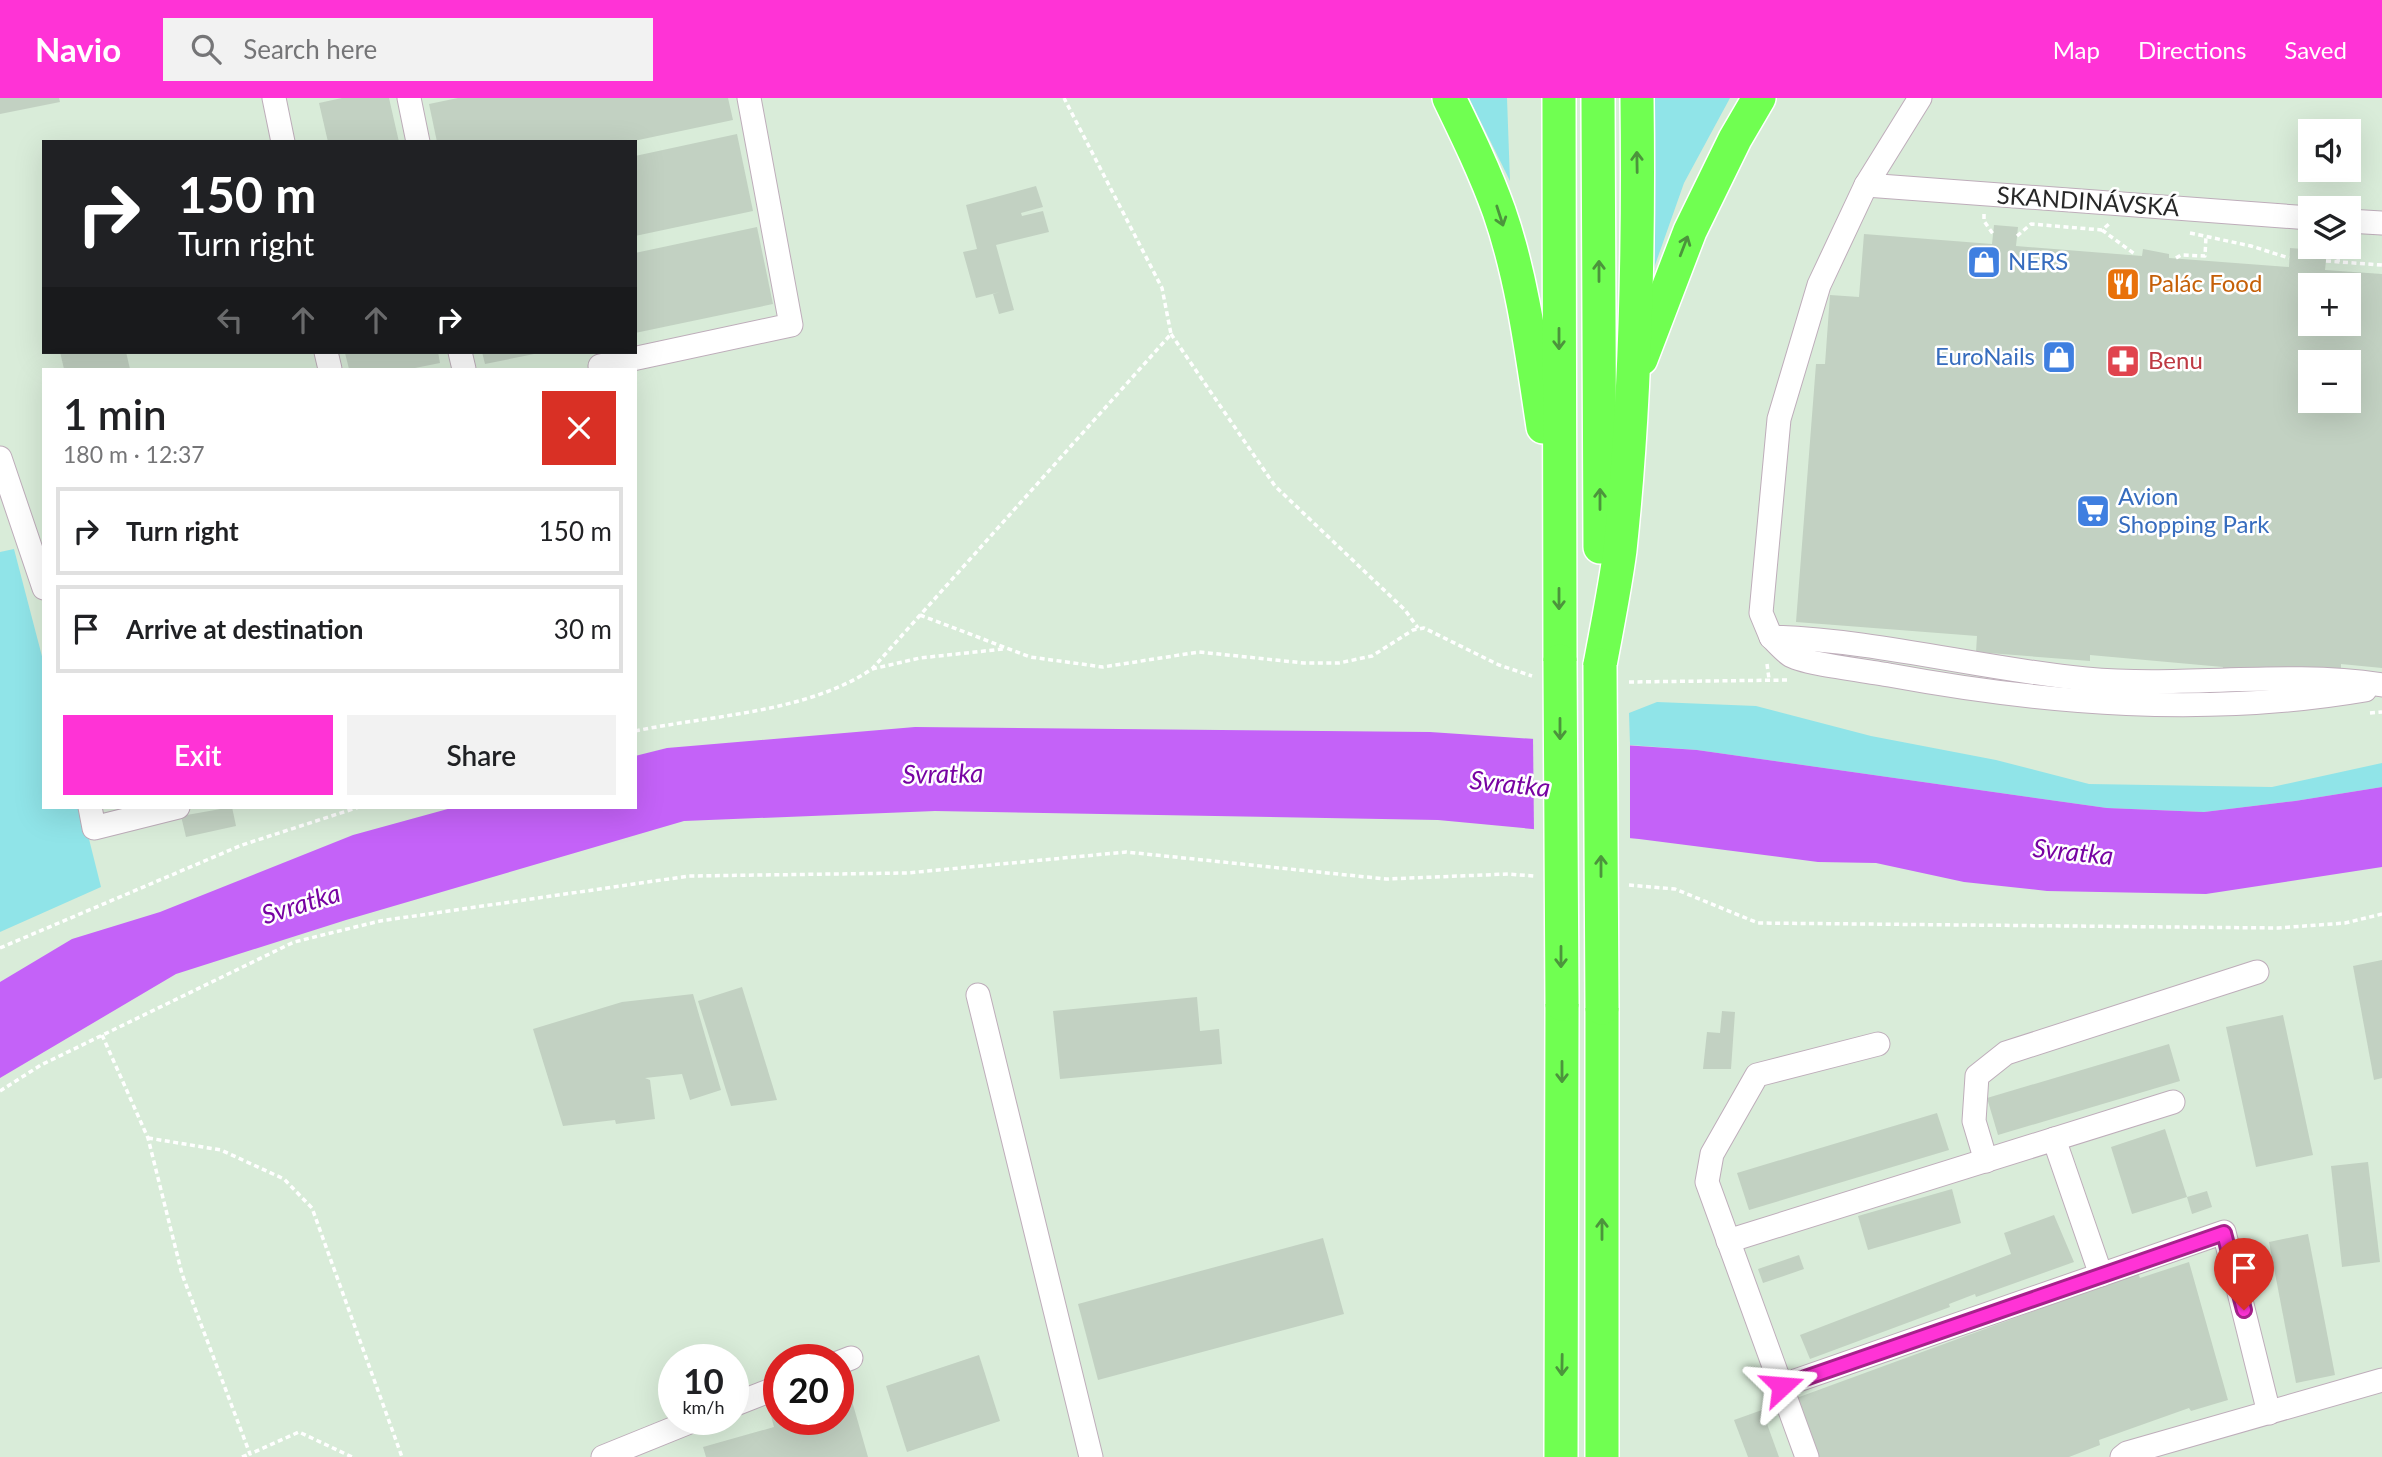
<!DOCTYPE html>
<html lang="en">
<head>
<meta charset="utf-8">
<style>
	:root { --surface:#fff; --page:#f2f2f2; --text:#202124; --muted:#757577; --line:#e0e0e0; --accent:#ff33d6 }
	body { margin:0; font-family:Lato,sans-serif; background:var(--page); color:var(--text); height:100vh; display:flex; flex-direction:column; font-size:26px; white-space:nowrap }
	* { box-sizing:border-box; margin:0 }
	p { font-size:23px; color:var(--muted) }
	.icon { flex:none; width:38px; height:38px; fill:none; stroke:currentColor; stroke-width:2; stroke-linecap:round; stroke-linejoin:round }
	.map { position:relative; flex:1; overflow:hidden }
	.drawer { position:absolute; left:42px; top:270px; width:595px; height:441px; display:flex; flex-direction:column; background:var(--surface); border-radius:0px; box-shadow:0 7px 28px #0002 }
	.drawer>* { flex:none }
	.hud { position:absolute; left:42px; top:42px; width:595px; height:214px; border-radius:0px; box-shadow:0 7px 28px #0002; background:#202124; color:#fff; overflow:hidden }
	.tools { position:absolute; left:2298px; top:21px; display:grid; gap:14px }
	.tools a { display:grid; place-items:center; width:63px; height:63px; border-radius:0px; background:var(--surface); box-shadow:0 7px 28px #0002; font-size:35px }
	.speed { position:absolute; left:658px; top:1246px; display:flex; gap:14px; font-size:35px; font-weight:700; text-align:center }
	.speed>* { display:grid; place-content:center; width:91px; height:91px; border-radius:50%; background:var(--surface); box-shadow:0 7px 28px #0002; line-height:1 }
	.speed small { font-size:18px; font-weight:400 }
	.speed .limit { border:10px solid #d22; background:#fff; color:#111 }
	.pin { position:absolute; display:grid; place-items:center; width:60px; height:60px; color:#fff; margin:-72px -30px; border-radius:50% 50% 50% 0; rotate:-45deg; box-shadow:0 0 7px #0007 }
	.pin .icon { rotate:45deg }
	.me { position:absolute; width:77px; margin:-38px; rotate:71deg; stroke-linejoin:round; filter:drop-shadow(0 0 5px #0008) }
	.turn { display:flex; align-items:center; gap:24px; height:147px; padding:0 21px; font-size:32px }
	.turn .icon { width:91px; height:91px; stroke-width:2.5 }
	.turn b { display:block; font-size:49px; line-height:60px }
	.lanes { display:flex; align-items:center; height:66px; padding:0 21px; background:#0003; justify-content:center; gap:35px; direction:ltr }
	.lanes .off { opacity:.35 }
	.round { display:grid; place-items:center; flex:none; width:74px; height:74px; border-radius:0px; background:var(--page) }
	.summary { display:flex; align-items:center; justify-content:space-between; height:119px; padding:0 21px }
	h1 { font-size:42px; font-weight:600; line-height:52px }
	.primary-button { display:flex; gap:14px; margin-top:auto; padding:14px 21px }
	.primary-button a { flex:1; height:80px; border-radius:0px; background:var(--accent); color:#fff; font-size:28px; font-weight:600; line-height:80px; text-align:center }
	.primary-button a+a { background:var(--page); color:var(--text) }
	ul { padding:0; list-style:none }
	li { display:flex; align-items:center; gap:21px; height:88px; margin:0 14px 10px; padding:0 7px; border:4px solid var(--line); border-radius:0px }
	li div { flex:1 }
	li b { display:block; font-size:26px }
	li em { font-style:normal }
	header { display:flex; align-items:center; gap:42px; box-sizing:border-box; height:98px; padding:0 35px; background:var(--accent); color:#fff }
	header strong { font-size:33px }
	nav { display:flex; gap:38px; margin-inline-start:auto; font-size:24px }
	.search { width:490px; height:63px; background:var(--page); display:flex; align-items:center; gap:18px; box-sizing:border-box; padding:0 24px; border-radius:0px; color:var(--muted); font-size:26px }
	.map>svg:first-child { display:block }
	.green { fill:#90e4e8 }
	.water { fill:#c462f8 }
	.pier { fill:#d9ecd9 }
	.building { fill:#c2d1c2; fill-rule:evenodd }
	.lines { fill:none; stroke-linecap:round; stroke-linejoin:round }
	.minor-casing { stroke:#beadba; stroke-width:25 }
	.highway-casing { stroke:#fff; stroke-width:36 }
	.path { stroke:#fff; stroke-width:3.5; stroke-dasharray:5 3.5; stroke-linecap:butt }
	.minor { stroke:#fff; stroke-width:23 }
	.highway { stroke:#70ff51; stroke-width:33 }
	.highway-bridge-casing { stroke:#fff; stroke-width:36; stroke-linecap:butt }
	.highway-bridge { stroke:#70ff51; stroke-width:33 }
	.oneway { stroke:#4c943c }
	.route-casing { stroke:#a6218b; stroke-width:18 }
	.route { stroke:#ff33d6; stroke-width:12 }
	.labels { text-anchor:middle; stroke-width:5; stroke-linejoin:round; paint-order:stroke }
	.street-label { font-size:24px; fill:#282828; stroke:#fff }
	.shop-label { font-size:24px; fill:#366cbe; stroke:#fff; text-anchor:start }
	.food-label { font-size:24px; fill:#c56008; stroke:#fff; text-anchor:start }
	.health-label { font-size:24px; fill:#be3a42; stroke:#fff; text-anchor:start }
	.water-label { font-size:26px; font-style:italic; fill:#7703a2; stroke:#fff }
</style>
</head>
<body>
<header>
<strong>Navio</strong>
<div class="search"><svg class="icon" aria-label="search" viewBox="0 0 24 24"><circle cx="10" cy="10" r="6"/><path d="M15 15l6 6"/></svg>Search here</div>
<nav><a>Map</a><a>Directions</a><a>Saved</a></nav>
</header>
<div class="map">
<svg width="2382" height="1359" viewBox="0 0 2382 1359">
	<rect width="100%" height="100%" fill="#d9ecd9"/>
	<g class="green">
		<path d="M1469,0H1507L1510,83Z"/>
		<path d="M1648,0H1730L1684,85L1648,187Z"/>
		<path d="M14,451L44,566V709H81L101,789L0,834V454Z"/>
		<path d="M1657,604L1756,608L1871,638L1996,662L2089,686L2272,689L2382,665V689L2295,703L2204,714L2107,710L1697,652L1630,647L1629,615Z"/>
	</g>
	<path class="water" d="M915,629L1430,634L1697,652L2107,710L2204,714L2295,703L2382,689V769L2206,796L2047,793L1964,784L1876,765L1818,764L1639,741L1438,722L935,713L684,723L346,822L176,876L0,980V884L72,841L160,814L353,737L455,709H635V658L667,650Z"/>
	<path class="pier" d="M1533,637L1630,644V743L1534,734Z"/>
	<g class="building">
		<path d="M0,0H59L60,4L0,16Z"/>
		<path d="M342,0H389L399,44H328L319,5Z"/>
		<path d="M458,0H728L733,22L629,44H437L429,6Z"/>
		<path d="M737,36L753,113L635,138V58Z"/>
		<path d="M1036,88L1043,109L1021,115L1022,118L1043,113L1049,134L996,147L1014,212L999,216L993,196L1000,194L976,200L963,154L977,151L966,107Z"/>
		<path d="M1994,127L2018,129L2016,148L2142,158L2143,151L2169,156V160L2289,169L2290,150L2327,153L2325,172L2382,176V570L2341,566V578L2314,597L2222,590L2223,569L2090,557V563L1976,554L1977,538L1796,524L1816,266H1825L1830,197L1859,199L1864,136L1992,146ZM2310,187H2348V226H2310ZM2310,264H2348V303H2310Z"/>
		<path d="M757,129L773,206L635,235V155Z"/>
		<path d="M60,254H126L130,271H64Z"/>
		<path d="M350,254H438L440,265L410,271H349L345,255Z"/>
		<path d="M482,254H539V255L485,266Z"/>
		<path d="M232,709L236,728L186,739L181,718Z"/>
		<path d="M2382,862V980L2374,982L2353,868Z"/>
		<path d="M742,889L777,1002L731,1008L698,903Z"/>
		<path d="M693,896L721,992L690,1002L682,976L645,980L650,982L655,1021L616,1026L615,1022L563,1028L533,931L622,904Z"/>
		<path d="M1197,899L1200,933L1219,931L1222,966L1060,981L1053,913Z"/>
		<path d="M1722,913L1735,914L1731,971H1703L1707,934L1720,935Z"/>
		<path d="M2283,917L2313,1057L2256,1069L2226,929Z"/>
		<path d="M2169,946L2180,983L1998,1037L1987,1000Z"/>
		<path d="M1937,1015L1949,1052L1749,1112L1737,1075Z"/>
		<path d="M2165,1031L2187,1099L2132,1116L2111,1049Z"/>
		<path d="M2368,1064L2380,1164L2342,1169L2331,1068Z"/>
		<path d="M1952,1091L1961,1125L1868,1152L1858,1118Z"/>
		<path d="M2207,1093L2212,1109L2192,1116L2187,1099Z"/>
		<path d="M2054,1117L2074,1164L1976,1199L1975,1196L1949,1206L1950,1209L1810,1261L1800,1237L2011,1156L2004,1135Z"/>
		<path d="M2308,1136L2335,1277L2296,1285L2269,1144Z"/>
		<path d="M1323,1140L1344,1216L1098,1282L1078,1206Z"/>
		<path d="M1799,1157L1804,1171L1763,1185L1758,1171Z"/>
		<path d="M2189,1164L2228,1302L2191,1313L2189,1310L2099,1342L2100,1347L2069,1359H1813L1791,1302L2138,1175L2140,1180Z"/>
		<path d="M979,1257L1000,1323L907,1354L886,1288Z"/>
		<path d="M850,1296L868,1359H706L703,1349L774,1329L771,1318L779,1316V1321H838V1300Z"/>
		<path d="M1762,1312L1779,1359H1748L1734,1322Z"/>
	</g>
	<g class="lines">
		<g class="minor-casing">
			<g id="minor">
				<path d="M274,0L283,44"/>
				<path d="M409,0L418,44"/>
				<path d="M1920,0L1866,87L1819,187L1779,321L1761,515L1771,539C1877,542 1981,571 2086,581C2185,590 2285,572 2382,587"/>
				<path d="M1866,87L2310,120"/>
				<path d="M2348,123L2382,125"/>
				<path d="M326,254L330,271"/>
				<path d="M460,254L464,271"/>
				<path d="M600,268L791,227L749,0"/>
				<path d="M0,360L44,490"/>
				<path d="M1771,539C1777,545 1783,552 1790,557C1803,566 1870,573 1889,577C2046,606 2207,619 2365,592"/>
				<path d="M90,709L94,730L178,709"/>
				<path d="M978,897L1091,1359"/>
				<path d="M2054,1041L2101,1177"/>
				<path d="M1986,1063L1974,1023L1977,978L2006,955L2257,874"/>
				<path d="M1728,1143L2173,1004"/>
				<path d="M838,1265L851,1260"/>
				<path d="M1781,1288L2224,1134L2269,1315"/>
				<path d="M733,1307L779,1289"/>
				<path d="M603,1359L697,1321"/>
				<path d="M1807,1359L1707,1084L1712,1056L1757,977L1878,946"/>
				<path d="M2122,1359L2127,1355L2382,1282"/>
			</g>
		</g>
		<g class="highway-casing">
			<g id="highway">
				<path d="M1449,0C1467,37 1485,74 1499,113C1523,182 1532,257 1543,329"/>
				<path d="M1559,0L1560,563"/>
				<path d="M1598,0L1600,449"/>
				<path d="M1641,261L1690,133L1735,41L1759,0"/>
				<path d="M1600,567C1607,529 1615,490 1620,452C1636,302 1639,151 1637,0"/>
				<path d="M1602,910V1359"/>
				<path d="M1561,1359L1562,906"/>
			</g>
		</g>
		<g class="path">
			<path d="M1984,116V123L1993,136"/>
			<path d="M2102,132L2136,157"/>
			<path d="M2190,135L2251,148L2289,160"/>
			<path d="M2017,138L2031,126L2102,132L2109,126"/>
			<path d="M2176,160L2181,157L2205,158L2206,138"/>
			<path d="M2326,163L2382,167"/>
			<path d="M2338,164L2339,149"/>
			<path d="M1171,236L1275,388L1405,512L1418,530"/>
			<path d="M920,517L1030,559L1103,569L1199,554L1304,565H1339L1372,558L1413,532L1424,530L1499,567L1532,578"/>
			<path d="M1767,566L1769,581"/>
			<path d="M872,571L920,560L1003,551"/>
			<path d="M1629,584L1789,582"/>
			<path d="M2370,615L2382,614"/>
			<path d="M635,633C712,617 806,615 872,571L1171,236L1162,190L1064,0"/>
			<path d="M1629,787L1675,791L1758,825L2278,830L2345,825L2382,816"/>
			<path d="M0,850L242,747L359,709"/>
			<path d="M102,937L148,1040L182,1176L250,1356L299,1334L352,1359"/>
			<path d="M0,993L41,967L294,844L380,823L689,778L907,775L1126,754L1386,781L1508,776L1534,778"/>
			<path d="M148,1040L221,1052L284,1081L312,1110L402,1359"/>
			<path d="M242,1359L250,1356"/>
		</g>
		<use href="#minor" class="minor"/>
		<use href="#highway" class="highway"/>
		<g class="highway-bridge-casing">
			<g id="highway-bridge">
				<path d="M1560,563L1562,906"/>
				<path d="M1600,567L1602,910"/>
			</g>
		</g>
		<use href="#highway-bridge" class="highway-bridge"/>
	</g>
	<defs><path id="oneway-shaft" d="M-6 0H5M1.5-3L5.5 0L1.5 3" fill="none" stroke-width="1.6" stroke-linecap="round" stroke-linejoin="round" transform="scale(1.75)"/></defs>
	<g class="oneway">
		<use href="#oneway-shaft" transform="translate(1637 64) rotate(-91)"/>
		<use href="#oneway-shaft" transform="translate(1500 118) rotate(72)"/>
		<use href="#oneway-shaft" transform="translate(1684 148) rotate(-69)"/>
		<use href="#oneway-shaft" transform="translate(1599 173) rotate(-90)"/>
		<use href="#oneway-shaft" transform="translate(1559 241) rotate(90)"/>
		<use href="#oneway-shaft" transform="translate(1600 401) rotate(-90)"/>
		<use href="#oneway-shaft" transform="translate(1559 501) rotate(90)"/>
		<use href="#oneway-shaft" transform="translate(1560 631) rotate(90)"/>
		<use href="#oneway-shaft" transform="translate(1601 768) rotate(-90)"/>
		<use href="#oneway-shaft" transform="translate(1561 859) rotate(90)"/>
		<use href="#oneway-shaft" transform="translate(1562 974) rotate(90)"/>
		<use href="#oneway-shaft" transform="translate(1602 1131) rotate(-90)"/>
		<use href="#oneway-shaft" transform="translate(1562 1267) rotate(91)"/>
	</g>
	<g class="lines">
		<g class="route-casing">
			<path id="route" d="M1782,1288L2224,1135L2244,1212"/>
		</g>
		<use href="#route" class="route"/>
	</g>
	<defs>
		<g id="shop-square" transform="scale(1.75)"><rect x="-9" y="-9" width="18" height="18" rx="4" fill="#3f7fe0" stroke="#fff"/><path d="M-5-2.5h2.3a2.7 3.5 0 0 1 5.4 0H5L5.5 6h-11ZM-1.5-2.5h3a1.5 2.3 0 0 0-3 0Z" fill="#fff"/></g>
		<g id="restaurant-square" transform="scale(1.75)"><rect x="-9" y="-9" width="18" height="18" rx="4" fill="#e8710a" stroke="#fff"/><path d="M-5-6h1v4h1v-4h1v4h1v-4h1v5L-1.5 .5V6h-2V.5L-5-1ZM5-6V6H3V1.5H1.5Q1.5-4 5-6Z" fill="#fff"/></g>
		<g id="pharmacy-square" transform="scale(1.75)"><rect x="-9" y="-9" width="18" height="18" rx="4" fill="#e0444e" stroke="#fff"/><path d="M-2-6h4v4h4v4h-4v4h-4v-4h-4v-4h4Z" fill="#fff"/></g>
		<g id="supermarket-square" transform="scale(1.75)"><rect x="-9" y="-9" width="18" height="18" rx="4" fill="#3f7fe0" stroke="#fff"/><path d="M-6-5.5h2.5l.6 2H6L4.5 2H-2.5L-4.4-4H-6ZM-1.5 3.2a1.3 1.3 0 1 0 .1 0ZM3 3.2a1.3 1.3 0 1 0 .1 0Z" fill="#fff"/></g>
	</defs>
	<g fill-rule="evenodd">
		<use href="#shop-square" x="1984" y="164"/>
		<use href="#restaurant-square" x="2123" y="186"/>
		<use href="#shop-square" x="2059" y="259"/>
		<use href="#pharmacy-square" x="2123" y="263"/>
		<use href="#supermarket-square" x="2093" y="413"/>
	</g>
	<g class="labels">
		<g class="street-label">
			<text transform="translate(2088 104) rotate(4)" y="8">SKANDINÁVSKÁ</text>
		</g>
		<g class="shop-label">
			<text x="2008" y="172">NERS</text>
			<text x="2035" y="267" text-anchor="end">EuroNails</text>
			<text x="2118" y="407">Avion<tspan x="2118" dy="28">Shopping Park</tspan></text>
		</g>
		<g class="food-label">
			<text x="2148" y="194">Palác Food</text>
		</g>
		<g class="health-label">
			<text x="2148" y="271">Benu</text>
		</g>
		<g class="water-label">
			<text transform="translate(943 676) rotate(-1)" y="9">Svratka</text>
			<text transform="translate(1510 686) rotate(6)" y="9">Svratka</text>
			<text transform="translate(2073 754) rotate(6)" y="9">Svratka</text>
			<text transform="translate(301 806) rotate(-17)" y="9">Svratka</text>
		</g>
	</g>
</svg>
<div class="tools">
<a><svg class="icon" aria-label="sound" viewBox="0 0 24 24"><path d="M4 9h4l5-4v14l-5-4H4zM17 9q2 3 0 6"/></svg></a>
<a><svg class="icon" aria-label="layers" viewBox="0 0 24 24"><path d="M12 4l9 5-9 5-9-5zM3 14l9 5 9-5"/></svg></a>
<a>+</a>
<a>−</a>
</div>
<div class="speed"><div>10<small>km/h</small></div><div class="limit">20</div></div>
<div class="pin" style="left:2244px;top:1212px;background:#d93025"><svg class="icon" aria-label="arrive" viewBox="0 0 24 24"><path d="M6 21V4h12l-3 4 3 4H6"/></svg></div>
<svg class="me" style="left:1782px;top:1288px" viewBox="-20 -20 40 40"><path d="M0-17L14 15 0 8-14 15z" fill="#ff33d6" stroke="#fff" stroke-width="4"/></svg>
<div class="hud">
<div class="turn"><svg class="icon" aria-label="right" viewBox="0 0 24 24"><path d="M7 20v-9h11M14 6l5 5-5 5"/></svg><div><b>150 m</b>Turn right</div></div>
<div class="lanes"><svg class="icon off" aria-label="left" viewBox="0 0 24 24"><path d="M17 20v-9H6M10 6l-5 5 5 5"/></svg><svg class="icon off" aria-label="ahead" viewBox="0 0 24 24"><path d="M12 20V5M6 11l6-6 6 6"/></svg><svg class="icon off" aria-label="ahead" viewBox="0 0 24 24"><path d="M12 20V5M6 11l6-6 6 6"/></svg><svg class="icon" aria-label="right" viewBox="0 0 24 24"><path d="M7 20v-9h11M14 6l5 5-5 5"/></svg></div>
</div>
<section class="drawer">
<div class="summary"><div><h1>1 min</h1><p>180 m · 12:37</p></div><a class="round" style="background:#d93025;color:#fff"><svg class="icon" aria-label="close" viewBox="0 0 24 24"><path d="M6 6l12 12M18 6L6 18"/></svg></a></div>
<ul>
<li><svg class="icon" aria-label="right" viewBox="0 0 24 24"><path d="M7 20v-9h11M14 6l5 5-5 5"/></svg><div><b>Turn right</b></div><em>150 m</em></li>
<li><svg class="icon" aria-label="arrive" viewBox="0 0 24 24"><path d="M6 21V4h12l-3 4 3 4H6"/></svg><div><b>Arrive at destination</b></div><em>30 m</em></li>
</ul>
<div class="primary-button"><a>Exit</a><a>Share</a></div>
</section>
</div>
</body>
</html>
